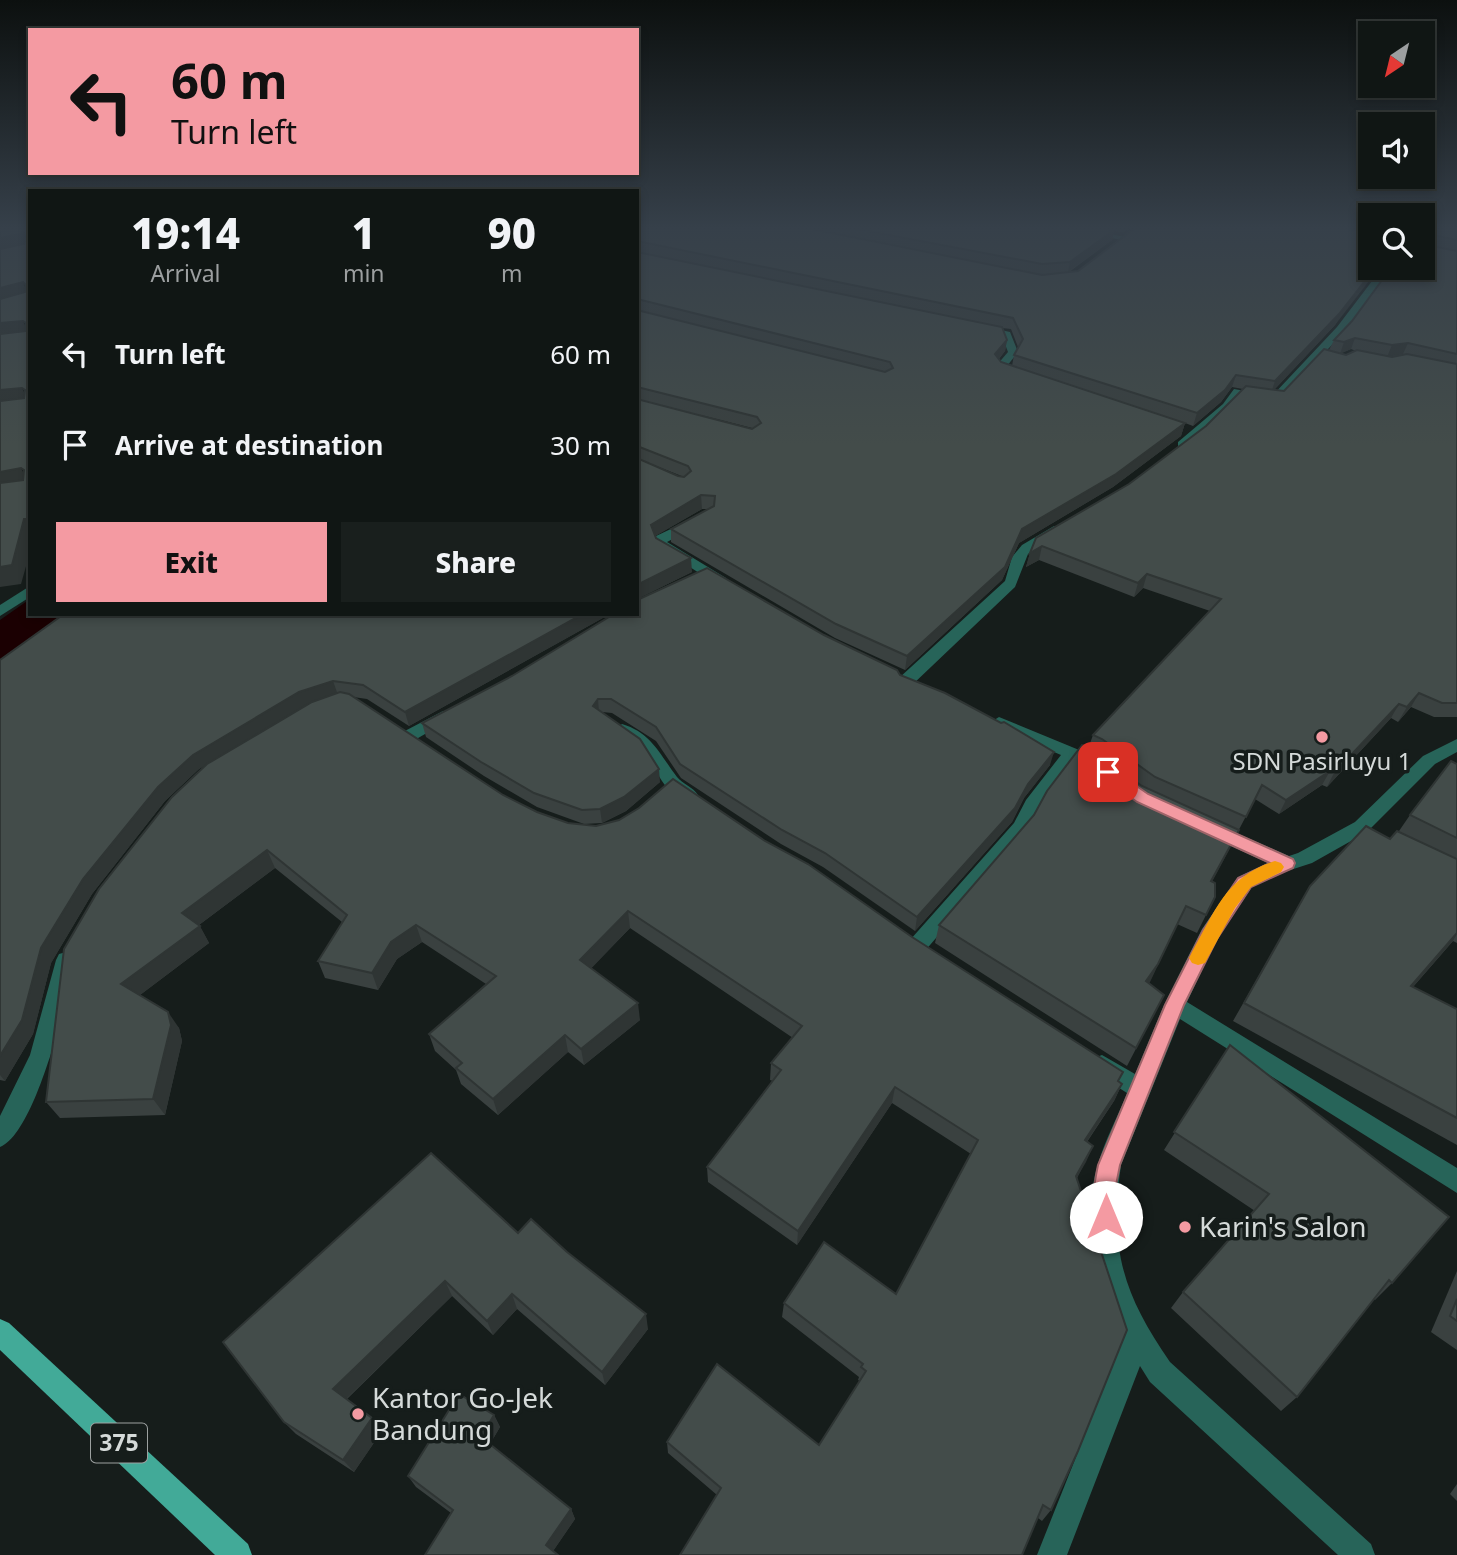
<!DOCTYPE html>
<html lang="en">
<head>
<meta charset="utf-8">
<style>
	:root { --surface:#101614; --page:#191f1d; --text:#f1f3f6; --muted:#9c9fa0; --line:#303534; --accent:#f49aa2 }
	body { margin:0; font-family:"Noto Sans",sans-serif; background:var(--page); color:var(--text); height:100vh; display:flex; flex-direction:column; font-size:26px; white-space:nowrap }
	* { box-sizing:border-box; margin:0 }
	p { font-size:23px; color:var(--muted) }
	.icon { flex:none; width:38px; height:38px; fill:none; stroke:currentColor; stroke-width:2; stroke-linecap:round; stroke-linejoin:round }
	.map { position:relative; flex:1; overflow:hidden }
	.details { position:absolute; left:28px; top:189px; width:611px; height:427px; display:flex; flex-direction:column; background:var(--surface); border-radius:0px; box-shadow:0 4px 10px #0003,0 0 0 2px var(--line) }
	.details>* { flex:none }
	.hud { position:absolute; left:28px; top:28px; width:611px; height:147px; border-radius:0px; box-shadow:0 4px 10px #0003,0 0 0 2px var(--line); background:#f49aa2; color:#111; overflow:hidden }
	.needle { width:46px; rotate:215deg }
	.controls { position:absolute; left:1358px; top:21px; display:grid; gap:14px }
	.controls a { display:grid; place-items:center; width:77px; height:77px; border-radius:0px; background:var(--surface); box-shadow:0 4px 10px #0003,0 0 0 2px var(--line); font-size:35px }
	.pin { position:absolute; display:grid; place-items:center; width:60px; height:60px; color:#fff; margin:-30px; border-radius:14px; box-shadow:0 4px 10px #0006 }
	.me { position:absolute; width:77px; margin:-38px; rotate:0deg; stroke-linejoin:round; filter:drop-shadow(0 0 5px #0008) }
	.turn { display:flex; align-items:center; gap:24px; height:147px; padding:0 28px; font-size:32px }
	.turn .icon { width:91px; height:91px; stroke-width:2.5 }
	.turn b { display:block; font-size:49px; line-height:60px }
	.eta { display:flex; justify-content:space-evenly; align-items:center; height:119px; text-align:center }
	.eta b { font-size:42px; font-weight:800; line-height:49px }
	.cta { display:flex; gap:14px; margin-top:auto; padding:14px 28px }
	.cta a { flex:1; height:80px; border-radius:0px; background:var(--accent); color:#111; font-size:28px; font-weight:800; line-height:80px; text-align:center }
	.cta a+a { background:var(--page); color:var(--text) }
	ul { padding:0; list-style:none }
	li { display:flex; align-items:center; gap:21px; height:91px; padding:0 28px }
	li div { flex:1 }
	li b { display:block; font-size:26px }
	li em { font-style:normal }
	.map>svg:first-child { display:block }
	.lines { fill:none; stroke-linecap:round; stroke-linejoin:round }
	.river { fill:#1b0002; fill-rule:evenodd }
	.minor { fill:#276459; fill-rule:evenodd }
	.primary { fill:#42aa98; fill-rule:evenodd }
	.wall { fill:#3a4140; fill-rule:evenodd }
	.shaded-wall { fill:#2f3534 }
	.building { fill:#434c4a; stroke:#2f3534; stroke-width:2 }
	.route { fill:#f49aa2; stroke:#9f6469; stroke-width:2 }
	.slow { fill:#f59e0b }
	.poi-dot { fill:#f49aa2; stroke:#161d1b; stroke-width:2.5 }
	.labels { text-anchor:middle; stroke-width:7; stroke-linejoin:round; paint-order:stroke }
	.shield { fill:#161d1b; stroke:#9ca1a0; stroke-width:2 }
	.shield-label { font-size:23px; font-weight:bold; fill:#d5dad9 }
	.poi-label { font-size:24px; fill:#d5dad9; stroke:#161d1b }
	.near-poi-label { font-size:28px; fill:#d5dad9; stroke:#161d1b; text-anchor:start }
</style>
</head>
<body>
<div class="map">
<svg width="1457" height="1555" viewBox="0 0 1457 1555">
	<rect width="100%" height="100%" fill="#161d1b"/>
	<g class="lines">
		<path class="river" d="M30,599V614H84L75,628L25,669L0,675V620Z"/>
		<g class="minor">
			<path d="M1073,229H1088L1129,238L1125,241Z"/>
			<path d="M1382,268H1391L1345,331L1278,402L1241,395L1231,408L1186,448H1178V442L1223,404L1234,389L1272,396L1337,327Z"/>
			<path d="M982,326L1010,332L1018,352L1007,366L1021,372V376L1000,372L996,366L1008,352L1002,336L978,331V327Z"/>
			<path d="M692,519L697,520V526L667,542L726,578V584H716L653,543L656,536Z"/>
			<path d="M1054,526L1061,530L1028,554L1015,587L911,686H899L897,682L899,678L1005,581L1012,557L1022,545Z"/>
			<path d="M30,586V597L0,616V605Z"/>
			<path d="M443,711L451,716L449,720L413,741H401L399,737L401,733Z"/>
			<path d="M999,717L1101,759L1104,763L1095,769L1075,761L1040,808L1027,832L924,952L917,954L910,952L907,946L910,940L1014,823L1026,800L1061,755L993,726L991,722Z"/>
			<path d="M622,724C652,733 660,755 677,777C683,784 693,787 698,795L695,799C669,807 657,768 644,753C638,745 625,740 616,734L614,730Z"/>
			<path d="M1457,739V752L1435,764L1367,832L1312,863L1275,875L1252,887L1217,939L1187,1002L1457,1168V1193L1180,1019L1121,1165C1109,1249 1123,1294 1170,1362L1371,1544L1375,1555H1338L1150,1382L1140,1366L1067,1555H1037L1123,1339C1097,1292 1081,1216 1098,1164C1105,1140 1118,1116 1127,1093L1094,1072L1091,1065L1094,1058L1102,1055L1135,1074L1164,1005L1202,929L1238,877L1268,863L1207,835L1204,830L1207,825L1213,823L1289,856L1298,853L1355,822L1423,756Z"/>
			<path d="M66,952L73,954L76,960C67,998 36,1133 0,1147V1116L30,1055L56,960L59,954Z"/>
		</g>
		<path class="primary" d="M0,1319L9,1323L248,1544L252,1555H215L0,1350Z"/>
	</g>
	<g class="wall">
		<path d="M637,229H1129L1123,232L1114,231L1112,240L1069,272L1078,271L1134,229H1370V268L1335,325L1274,390L1284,391L1329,350L1334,340L1352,321L1423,229H1432L1426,231L1428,232L1457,229V717H1434L1411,707L1398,722L1391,718L1327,787L1322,785L1279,814L1255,799L1212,881L1215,897L1197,933L1177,924L1149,983L1164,995L1127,1066L935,943L939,925L1142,786L1098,753L1088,749L1093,735L1210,611L1143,588L1134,597L1039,560L1026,567L1030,553L1129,484L1206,426L1243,389L1232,387L1221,402L1193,426L1185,423L1181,436L1113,487L1019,543L1002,580L905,670L835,638L671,542V529L708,509H702L655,536L692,572L637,599V252L800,285L637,252ZM1002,328L1011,329L1018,347L1014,355L1012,366L1001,362L999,359L1005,351L1007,340ZM1351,349L1356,351L1346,355L1341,353ZM697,414L752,428V429ZM646,462L684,477L678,476Z"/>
		<path d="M64,614H610L409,726L367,699L353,697L503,795L537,812L1122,1084L1114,1101L1087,1142L1093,1146L1077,1178L1051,1510L1042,1521L1038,1518L717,1495L668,1453L667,1442L819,1445L860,1381L858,1380L859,1377L782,1317L784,1303L896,1294L971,1154L892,1103L797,1245L708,1182L707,1167L773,1081L770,1080L771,1063L793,1038L630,928L591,968L640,1020L584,1065L568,1052L498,1115L461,1084L456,1070L435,1051L429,1034L486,984L422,942L397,959L378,990L325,978L318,961L342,922L275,868L199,925L209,943L140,995L179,1028L182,1041L165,1115L60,1118L46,1102L204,766L199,769L165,801L92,894L51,963L33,1034L5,1081L0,1080V660Z"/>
		<path d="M824,635L900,675L1050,765L1024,798L1012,822L915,931L823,867L781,844L681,778L656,741L612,713L602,712L660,782L626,811L602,823L584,824L537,807L484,776L426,737L422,723L512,676Z"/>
		<path d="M1457,764V943L1453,941L1413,987L1457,1009V1145L1233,1021L1310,886L1390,839L1399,831L1410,815Z"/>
		<path d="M1230,1045L1392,1283L1375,1300L1374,1299L1297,1397L1281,1411L1171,1308L1183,1292L1255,1211L1164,1150Z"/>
		<path d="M518,1233L648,1329L605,1385L517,1309L493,1335L452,1296L347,1399L382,1431L354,1472L296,1434L284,1422L223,1342Z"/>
		<path d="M1457,1271V1350L1431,1332Z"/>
		<path d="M494,1415L500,1427L490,1444L571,1509L575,1519L553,1551L451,1513L416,1487L408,1476Z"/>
		<path d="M1457,1484V1501L1450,1494Z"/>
	</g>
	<g class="shaded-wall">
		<path d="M1114,230L1112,240L1068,272L1070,262Z"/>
		<path d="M24,233L29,247L0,254V238Z"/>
		<path d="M1375,268H1379L1335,325L1271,393L1275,381Z"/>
		<path d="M23,282L29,297L0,304V288Z"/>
		<path d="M23,321L30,336L0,339V323Z"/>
		<path d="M1355,338L1351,349L1340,354L1344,342Z"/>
		<path d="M1007,340L1005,351L993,366L995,354Z"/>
		<path d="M1408,343L1403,354L1387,357L1392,345Z"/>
		<path d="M1236,375L1232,387L1221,402L1193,426L1197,413Z"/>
		<path d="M22,388L30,404L0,407V390Z"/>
		<path d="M1185,423L1181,436L1113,487L1019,543L1002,580L905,670L907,656L1022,529Z"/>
		<path d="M21,468L30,485L0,491V472Z"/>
		<path d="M701,495L702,509L652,538L651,525Z"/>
		<path d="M24,519H30V552L21,584L0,587V567Z"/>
		<path d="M1042,546L1039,560L1026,567L1030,553Z"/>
		<path d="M691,558L692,572L637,599V585Z"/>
		<path d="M1147,574L1143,588L1134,597L1138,583Z"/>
		<path d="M583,614H610L409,726L405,712Z"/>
		<path d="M333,681L338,695L304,707L199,769L165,801L92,894L51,963L33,1034L5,1081L0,1075V1056L41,948L83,879L158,787L193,755L299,692Z"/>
		<path d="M1419,693L1411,707L1398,722L1407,707Z"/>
		<path d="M598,699L599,712L593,706Z"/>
		<path d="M1399,704L1391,718L1327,787L1334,773Z"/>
		<path d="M1054,752L1050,765L1024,798L1012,822L915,931L917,917L1028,784Z"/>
		<path d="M659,769L660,782L626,811L602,823L600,809Z"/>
		<path d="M1330,771L1322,785L1279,814L1286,800Z"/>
		<path d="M1239,830L1230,848L1203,899L1211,881Z"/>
		<path d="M267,850L275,868L192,930L182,913Z"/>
		<path d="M1186,906L1150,982L1138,999L1146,981Z"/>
		<path d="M628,911L630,928L583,977L580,960Z"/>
		<path d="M416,925L422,942L397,959L378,990L372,973L391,942Z"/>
		<path d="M200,926L209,943L132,1001L121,984Z"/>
		<path d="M1457,933L1453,941L1397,1005L1411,986Z"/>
		<path d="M638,1003L640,1020L584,1065L581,1049Z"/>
		<path d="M168,1012L179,1028L182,1041L165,1115L153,1099Z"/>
		<path d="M565,1035L568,1052L498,1115L493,1099Z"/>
		<path d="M1122,1084L1114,1101L1077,1156L1085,1140Z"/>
		<path d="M895,1087L892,1103L797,1245L798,1231Z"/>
		<path d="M1093,1146L1086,1162L1069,1191L1076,1176Z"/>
		<path d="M445,1281L452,1296L343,1402L333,1389Z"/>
		<path d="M512,1294L517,1309L493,1335L487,1321Z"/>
		<path d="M646,1314L648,1329L605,1385L602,1372Z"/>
		<path d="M494,1415L500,1427L487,1449L481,1437Z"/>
		<path d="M372,1418L382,1431L354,1472L343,1460Z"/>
		<path d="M571,1509L575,1519L551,1554L546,1545Z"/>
	</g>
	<g class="building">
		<path d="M0,229H30V519H24L12,565L0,567V483L23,480L24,470L21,468L0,472V401L24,398L25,390L22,388L0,390V334L25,331L26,323L23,321L0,323V299L25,292L26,285L23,282L0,288V249L24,244L27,236L24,233L0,238Z"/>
		<path d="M637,229H812L1042,275L1078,271L1134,229H1349L1370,235V268H1375L1339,314L1275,381L1236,375L1225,390L1197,413L1014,355L1023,339L1013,318L637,241Z"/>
		<path d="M857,229H1108L1114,230L1070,262L1042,264Z"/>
		<path d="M1423,229H1425L1428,232L1440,229H1457V240L1428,234L1425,237L1427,245L1457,251V354L1408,343L1392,345L1355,338L1344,342L1334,340L1352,321L1391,268H1423Z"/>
		<path d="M637,252L1002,327L1007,340L995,354L1001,362L1185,423L1116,474L1022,529L1005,567L907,656L836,624L671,529L714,506L715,496L701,495L651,525L656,538L691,558L637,585V458L678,476L684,477L691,471L688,466L637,446V399L752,429L761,423L757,417L637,387V310L885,372L893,368L890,362L637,299Z"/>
		<path d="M1324,349L1346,355L1357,350L1392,357L1407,354L1457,364V703H1442L1419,693L1407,707L1399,704L1334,773L1330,771L1286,800L1262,785L1246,817L1155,777L1102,739L1093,735L1221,599L1147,574L1138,583L1042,546L1030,553L1036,538L1129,484L1206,426L1246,386L1284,391Z"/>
		<path d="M707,568L824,635L897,670L900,675L945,693L1001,723L1004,722L1054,752L1028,784L1015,808L917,917L825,853L782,830L680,764L656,727L611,699H598L593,706L640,739L659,769L624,797L600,809L582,810L534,793L481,762L422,723L512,676L614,614H637V600Z"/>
		<path d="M64,614H583L405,712L363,685L333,681L299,692L193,755L158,787L83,879L41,948L22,1020L0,1056V660Z"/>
		<path d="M340,692L349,694L503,795L537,812L568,823L596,826L619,820L639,808L673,779L765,841L808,864L912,937L1123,1072L1118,1081L1122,1084L1085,1140L1093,1146L1076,1176L1127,1330L1078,1451L1051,1510L1043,1505L1022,1555H680L721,1488L667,1442L717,1364L819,1445L866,1371L861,1367L863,1364L784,1303L824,1242L896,1294L978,1140L895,1087L798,1231L707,1167L781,1070L771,1063L802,1026L628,911L580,960L638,1003L581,1049L565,1035L493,1099L456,1068L462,1063L429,1034L496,976L416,925L391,942L372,973L318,961L347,915L267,850L182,913L200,926L121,984L168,1012L171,1025L153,1099L46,1102L64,949L99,889L172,797L207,764L312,702Z"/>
		<path d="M1082,745L1142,786L1239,830L1211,881L1215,883V897L1206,915L1186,906L1158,964L1146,981L1164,995L1136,1048L939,925L1034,815L1047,791Z"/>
		<path d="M1451,761L1457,764V838L1410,815Z"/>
		<path d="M1366,826L1390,839L1397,831L1457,859V933L1411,986L1457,1009V1118L1244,1003L1310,886Z"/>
		<path d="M1230,1045L1449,1217L1392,1283L1389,1280L1297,1397L1183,1292L1269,1194L1174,1132Z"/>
		<path d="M431,1153L518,1233L531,1219L567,1252L646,1314L602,1372L512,1294L487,1321L445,1281L333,1389L372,1418L343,1460L284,1422L223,1342Z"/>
		<path d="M1457,1299V1321L1450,1316Z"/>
		<path d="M459,1394L494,1415L481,1437L571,1509L546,1545L558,1555H425L453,1510L408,1476Z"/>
	</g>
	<linearGradient id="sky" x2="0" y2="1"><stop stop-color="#0c100f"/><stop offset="0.51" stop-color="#36404a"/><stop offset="1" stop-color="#36404a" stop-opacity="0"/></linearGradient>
	<rect width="1457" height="446" fill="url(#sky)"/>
	<path class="route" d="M1108,766L1148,794L1293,859L1295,863L1293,868L1251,887L1217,939L1184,1005L1120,1165L1115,1190L1117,1217L1114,1224L1106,1228L1098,1224C1090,1206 1094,1184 1098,1165L1165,1005L1203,930L1238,878L1270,863L1137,802L1102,776L1100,772L1102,768Z"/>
	<path class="slow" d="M1275,861L1281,863L1284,867L1281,872L1251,887L1235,908L1205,963L1198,965L1192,963L1189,958L1192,952C1215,911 1226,876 1275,861Z"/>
	<g class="poi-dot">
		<circle cx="1322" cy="737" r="7"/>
		<circle cx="1185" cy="1227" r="7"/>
		<circle cx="358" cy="1414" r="7"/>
	</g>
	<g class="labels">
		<rect class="shield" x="91" y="1423.5" width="56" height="39" rx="5"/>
		<g class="shield-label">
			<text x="119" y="1451">375</text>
		</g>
		<g class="poi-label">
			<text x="1322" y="770">SDN Pasirluyu 1</text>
		</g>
		<g class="near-poi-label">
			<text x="1199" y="1237">Karin's Salon</text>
			<text x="372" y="1408">Kantor Go-Jek<tspan x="372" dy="32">Bandung</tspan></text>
		</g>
	</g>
</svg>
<div class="controls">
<a><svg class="needle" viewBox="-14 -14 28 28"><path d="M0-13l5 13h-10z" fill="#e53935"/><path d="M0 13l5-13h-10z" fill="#9c9fa0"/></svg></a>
<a><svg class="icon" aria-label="sound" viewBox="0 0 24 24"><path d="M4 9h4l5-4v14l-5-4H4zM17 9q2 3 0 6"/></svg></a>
<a><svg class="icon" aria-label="search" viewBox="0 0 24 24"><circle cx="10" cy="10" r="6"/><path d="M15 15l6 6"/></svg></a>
</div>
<div class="pin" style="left:1108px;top:772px;background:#d93025"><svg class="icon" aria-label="arrive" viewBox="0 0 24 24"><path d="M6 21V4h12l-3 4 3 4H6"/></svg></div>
<svg class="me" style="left:1106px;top:1217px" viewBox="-20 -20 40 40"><circle r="19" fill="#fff"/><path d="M0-13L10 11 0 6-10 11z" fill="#f49aa2"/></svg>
<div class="hud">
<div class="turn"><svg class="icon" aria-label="left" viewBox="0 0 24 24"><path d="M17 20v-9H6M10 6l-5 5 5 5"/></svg><div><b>60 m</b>Turn left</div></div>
</div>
<section class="details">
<div class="eta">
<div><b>19:14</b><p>Arrival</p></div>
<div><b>1</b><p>min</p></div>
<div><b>90</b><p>m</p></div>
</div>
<ul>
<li><svg class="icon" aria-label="left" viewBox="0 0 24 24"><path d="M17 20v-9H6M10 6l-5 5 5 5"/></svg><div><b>Turn left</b></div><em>60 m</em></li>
<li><svg class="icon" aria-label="arrive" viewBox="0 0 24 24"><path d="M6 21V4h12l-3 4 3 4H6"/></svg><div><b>Arrive at destination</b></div><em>30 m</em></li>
</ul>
<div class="cta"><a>Exit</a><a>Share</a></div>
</section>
</div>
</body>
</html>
